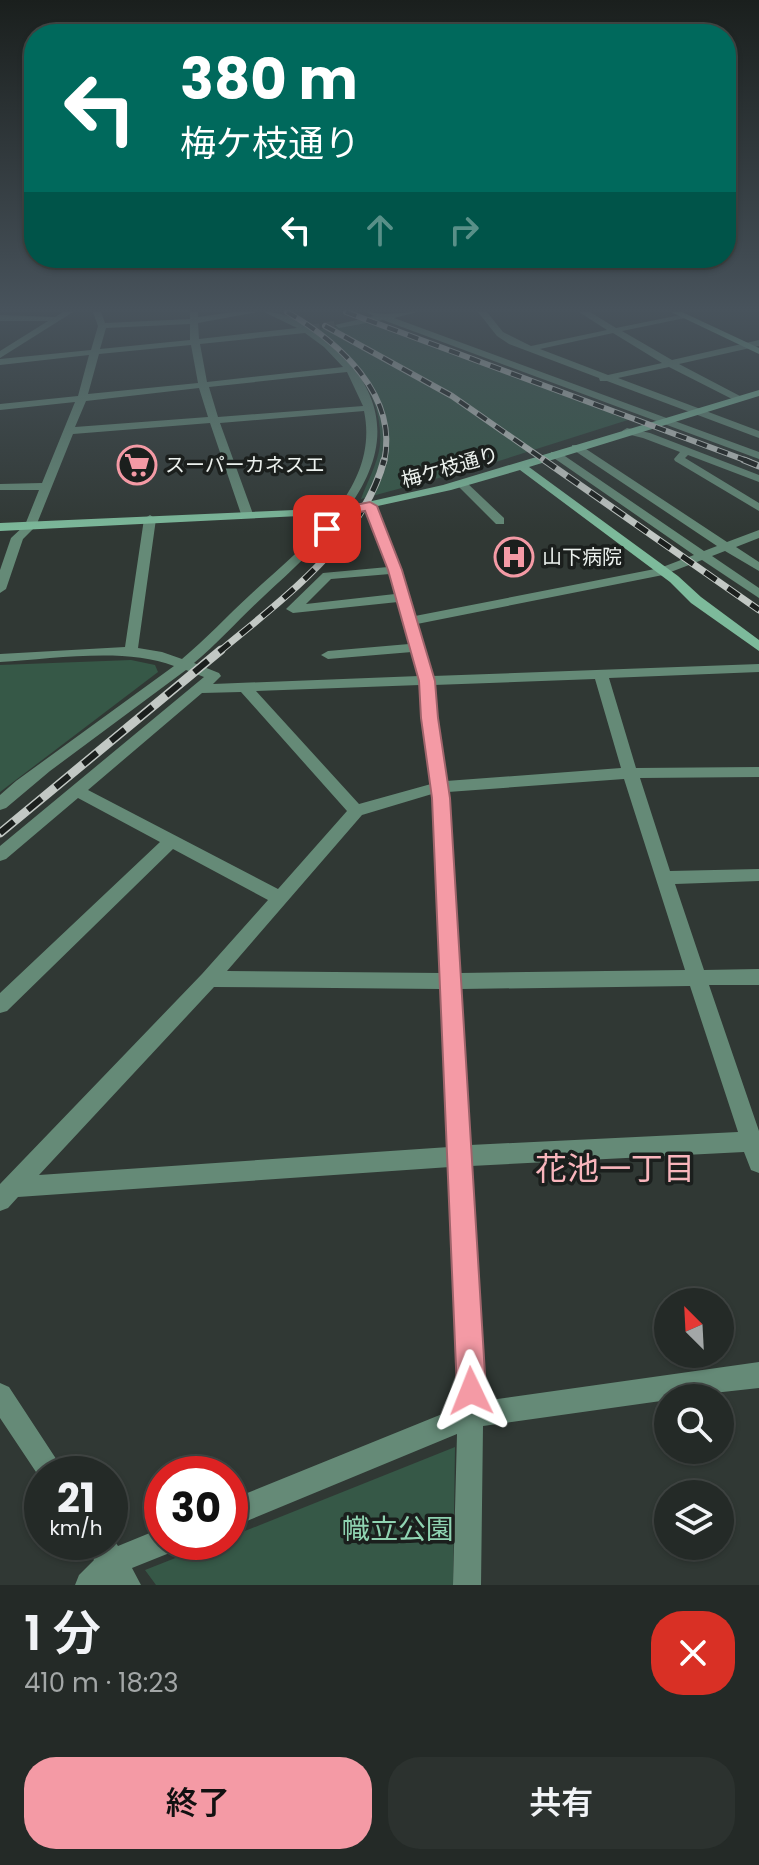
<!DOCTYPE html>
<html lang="ja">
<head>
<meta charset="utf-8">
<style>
	:root { --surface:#242a27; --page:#2c322f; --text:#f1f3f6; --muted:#a3a7a7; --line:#414644; --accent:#f49aa5 }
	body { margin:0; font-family:Poppins,"Noto Sans JP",sans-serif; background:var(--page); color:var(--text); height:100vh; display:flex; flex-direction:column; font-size:30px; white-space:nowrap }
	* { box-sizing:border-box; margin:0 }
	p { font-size:26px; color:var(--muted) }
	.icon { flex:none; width:44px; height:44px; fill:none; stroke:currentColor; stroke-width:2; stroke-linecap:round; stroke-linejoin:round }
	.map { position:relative; height:1585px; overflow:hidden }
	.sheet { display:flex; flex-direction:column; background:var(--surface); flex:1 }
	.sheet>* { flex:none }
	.hud { position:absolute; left:24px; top:24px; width:712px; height:244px; border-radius:32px; box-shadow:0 2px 6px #0004,0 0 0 2px var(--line); background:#00695c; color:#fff; overflow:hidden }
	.needle { width:52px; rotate:336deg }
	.buttons { position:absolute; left:654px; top:1288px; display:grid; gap:16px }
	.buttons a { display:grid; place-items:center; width:80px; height:80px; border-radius:50%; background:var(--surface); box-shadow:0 2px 6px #0004,0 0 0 2px var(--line); font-size:40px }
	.speed { position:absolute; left:24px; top:1456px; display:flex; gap:16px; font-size:40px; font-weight:700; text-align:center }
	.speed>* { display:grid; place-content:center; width:104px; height:104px; border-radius:50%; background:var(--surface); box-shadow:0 2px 6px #0004,0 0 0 2px var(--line); line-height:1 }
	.speed small { font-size:20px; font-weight:400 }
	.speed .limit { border:12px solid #d22; background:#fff; color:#111 }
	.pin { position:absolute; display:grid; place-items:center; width:68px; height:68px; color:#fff; margin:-34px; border-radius:16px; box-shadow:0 4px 12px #0006 }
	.me { position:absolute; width:88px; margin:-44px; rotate:358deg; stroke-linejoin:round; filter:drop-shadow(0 0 6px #0008) }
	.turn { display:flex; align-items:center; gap:28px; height:168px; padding:0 24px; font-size:36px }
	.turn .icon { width:104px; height:104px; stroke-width:2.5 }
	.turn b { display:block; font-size:56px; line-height:68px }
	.lanes { display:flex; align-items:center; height:76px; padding:0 24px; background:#0003; justify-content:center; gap:40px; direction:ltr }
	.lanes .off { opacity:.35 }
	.round { display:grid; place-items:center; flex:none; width:84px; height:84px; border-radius:32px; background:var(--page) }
	.headline { display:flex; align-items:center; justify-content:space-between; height:136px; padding:0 24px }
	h1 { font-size:48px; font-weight:600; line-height:60px }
	.primary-button { display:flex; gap:16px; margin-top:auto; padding:16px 24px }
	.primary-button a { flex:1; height:92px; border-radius:32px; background:var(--accent); color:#111; font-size:32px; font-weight:600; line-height:92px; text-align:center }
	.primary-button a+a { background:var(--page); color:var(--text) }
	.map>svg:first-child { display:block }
	.green { fill:#365847 }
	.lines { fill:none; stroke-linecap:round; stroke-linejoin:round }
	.street-tunnel { stroke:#4c5450; stroke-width:10; stroke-dasharray:10 5; stroke-linecap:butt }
	.street { fill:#658a77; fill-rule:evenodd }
	.secondary { fill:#7dba9b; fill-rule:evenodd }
	.rail-far2-casing { stroke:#c2c8c4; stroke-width:6 }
	.rail-far1-casing { stroke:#c2c8c4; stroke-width:7 }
	.rail-casing { stroke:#c2c8c4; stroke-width:9 }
	.rail-far2 { stroke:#1b1f1d; stroke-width:4; stroke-dasharray:11; stroke-linecap:butt }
	.rail-far1 { stroke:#1b1f1d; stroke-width:5; stroke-dasharray:14; stroke-linecap:butt }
	.rail { stroke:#1b1f1d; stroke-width:6; stroke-dasharray:18; stroke-linecap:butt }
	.route { fill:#f49aa5; stroke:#9f646b; stroke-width:2 }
	.labels { text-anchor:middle; stroke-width:7; stroke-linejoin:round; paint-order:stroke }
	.far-poi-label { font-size:20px; fill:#ecf1ee; stroke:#1b1f1d; text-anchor:start }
	.far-street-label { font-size:20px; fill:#ecf1ee; stroke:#1b1f1d }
	.near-park-label { font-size:28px; fill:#8fd3b1; stroke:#1b1f1d }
	.near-neighbourhood-label { font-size:32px; fill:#f9b5bc; stroke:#1b1f1d }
</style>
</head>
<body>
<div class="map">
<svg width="759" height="1585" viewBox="0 0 759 1585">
	<rect width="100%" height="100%" fill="#303834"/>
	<g class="green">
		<path d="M370,322L631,419L483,466L361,499C367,482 378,463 380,445C384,396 351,359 315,330Z"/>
		<path d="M131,660L155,665L158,672L0,792V665Z"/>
		<path d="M455,1447L453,1585H156L145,1570L216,1542H230V1537Z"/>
	</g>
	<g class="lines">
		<path class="street-tunnel" d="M310,330L339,325"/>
		<g class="street">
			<path d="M63,312H73L0,358V351L48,321H0V315L55,317Z"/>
			<path d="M93,312H101L105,323L190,319V312H198V317L234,312H257L198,323L199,339L297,328L264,312C295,312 326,336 346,359C428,450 331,534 264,596C240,618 219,642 194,663L219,673L221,676L213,684L419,676L412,652L328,659L321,655L328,651L409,644L398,602L293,613L286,609L323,573L388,567L364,506L366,504L376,506L401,570L415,616L660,568L694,555L551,456V452H559L704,551L717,546L572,449V445H580L727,542L759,530V538L736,547L759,562V571L725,551L712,556L759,588V598L702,560L663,575L417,624L433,676L759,664V672L609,678L636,768L759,767V777L640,778L670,871L759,869V881L675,884L704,970L759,969V985H709L759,1131V1173L751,1170L744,1152L471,1166L483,1367V1401L759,1362V1388L668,1398V1400L483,1426L481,1585H453L457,1434L230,1528V1500L457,1408L459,1367L450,1167L18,1197L8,1208L0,1211V1184L202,974L268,900L173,849L7,1011L0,1013V993L160,842L78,798L6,859L0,861V846L204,677L186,670L50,771L6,808L0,810V795L16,781L174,666C125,647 53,659 0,662V654L125,647L144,519L150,515L156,519L138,648L162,652L182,659C206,639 227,616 250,595C300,548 381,491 364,411L220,423L253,514L247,518L241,514L210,423L73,434L36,526L23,539L6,589L0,593V570L11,538L25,525L39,490H0V484L42,483L75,402L0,410V404L78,396L89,355L0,365V359L91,350L98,326ZM190,324V340L100,349L106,328ZM305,333L324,347L343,367L207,382L200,344ZM191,345L198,383L88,394L99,354ZM347,372L363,406L218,417L209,387ZM199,388L208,417L75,427L86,401ZM390,574L395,594L306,604L331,579ZM595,679L621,768L446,781L436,718L434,685ZM420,685L422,718L431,784L359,804L256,691ZM241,692L347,811L278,889L88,790L202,693ZM624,779L685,970L460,973L448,792ZM432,794L441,973L227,971L362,815ZM690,986L738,1132L470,1145L461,989ZM214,987L442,989L449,1147L39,1175Z"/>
			<path d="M366,312L385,314L417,312L394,318L759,452V459L383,320L339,328L335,325L374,316Z"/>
			<path d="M478,312H487L503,332L531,346L607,330L579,312H590L616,328L685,314V318L622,331L672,360L759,340V346L679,364L740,396V400H734L669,367L618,378L759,431V438L607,381H600L599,378L509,344L497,336ZM613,333L662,363L608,375L540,349Z"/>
			<path d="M627,428L650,433L759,475V482L688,455L685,458L759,503V511L675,461L674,459L680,452L643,438L623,433L622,431Z"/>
			<path d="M458,482H466L504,518V524H496L458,486Z"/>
			<path d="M0,1383L9,1387L66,1474H42V1481L0,1418Z"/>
			<path d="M162,1528V1542H176L172,1552L132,1568L141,1585H75L79,1575L94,1560L85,1542H110V1534L118,1546Z"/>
		</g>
		<g class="secondary">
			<path d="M671,312H682L759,348V354Z"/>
			<path d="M759,390V396L529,467L678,576L701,597L759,640V651L691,603L670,582L520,470L451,490L341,514L0,531V523L341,508L443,485Z"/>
		</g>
		<g class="rail-far2-casing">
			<g id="rail-far2">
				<path d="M287,312C339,342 399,395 384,462"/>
				<path d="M346,312L750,462"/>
				<path d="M325,326L452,396L547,462"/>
			</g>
		</g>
		<g class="rail-far1-casing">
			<g id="rail-far1">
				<path d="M544,460L759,610"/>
				<path d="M744,460L759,466"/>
				<path d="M219,652C280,601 363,541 384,460"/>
			</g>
		</g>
		<g class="rail-casing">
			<path id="rail" d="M0,833L221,650"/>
		</g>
		<use href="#rail-far2" class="rail-far2"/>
		<use href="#rail-far1" class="rail-far1"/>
		<use href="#rail" class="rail"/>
	</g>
	<linearGradient id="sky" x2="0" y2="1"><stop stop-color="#1a1f1d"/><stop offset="0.58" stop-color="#48535c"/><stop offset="1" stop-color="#48535c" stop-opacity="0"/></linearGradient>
	<rect width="759" height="534" fill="url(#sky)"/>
	<path class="route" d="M370,502L377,506L402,570L435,681L438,718L450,798L486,1391L482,1401L471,1405L461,1401L457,1391L432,798L421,718L419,681L388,570L365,511L345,515L332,531L320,529L336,509Z"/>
	<defs>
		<g id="supermarket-ring" transform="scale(2)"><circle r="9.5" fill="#1b1f1d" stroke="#f49aa5" stroke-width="1.5"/><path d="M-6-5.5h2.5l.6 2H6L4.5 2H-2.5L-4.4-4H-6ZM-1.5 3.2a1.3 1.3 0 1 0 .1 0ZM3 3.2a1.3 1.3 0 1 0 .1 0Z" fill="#f49aa5"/></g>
		<g id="hospital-ring" transform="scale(2)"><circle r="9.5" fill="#1b1f1d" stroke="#f49aa5" stroke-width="1.5"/><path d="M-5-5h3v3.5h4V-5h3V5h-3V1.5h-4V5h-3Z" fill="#f49aa5"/></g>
	</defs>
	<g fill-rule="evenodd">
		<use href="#supermarket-ring" x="137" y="465"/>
		<use href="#hospital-ring" x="514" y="557"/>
	</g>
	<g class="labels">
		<g class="far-poi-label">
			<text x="165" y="472">スーパーカネスエ</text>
			<text x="542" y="564">山下病院</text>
		</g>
		<g class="far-street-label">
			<text transform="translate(450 467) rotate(-16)" y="7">梅ケ枝通り</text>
		</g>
		<g class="near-park-label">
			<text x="398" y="1539">幟立公園</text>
		</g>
		<g class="near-neighbourhood-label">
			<text x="615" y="1180">花池一丁目</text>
		</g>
	</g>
</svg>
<div class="buttons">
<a><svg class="needle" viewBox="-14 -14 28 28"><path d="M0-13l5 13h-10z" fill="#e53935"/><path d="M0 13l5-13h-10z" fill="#a3a7a7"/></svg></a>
<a><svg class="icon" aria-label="search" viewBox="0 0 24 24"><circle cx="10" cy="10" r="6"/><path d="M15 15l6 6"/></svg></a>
<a><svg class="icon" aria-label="layers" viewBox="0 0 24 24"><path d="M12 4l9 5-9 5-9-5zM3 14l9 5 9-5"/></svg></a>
</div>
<div class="speed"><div>21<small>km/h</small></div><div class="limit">30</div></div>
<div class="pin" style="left:327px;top:529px;background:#d93025"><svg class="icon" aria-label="arrive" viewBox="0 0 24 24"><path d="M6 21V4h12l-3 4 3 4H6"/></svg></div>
<svg class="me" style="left:471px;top:1391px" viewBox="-20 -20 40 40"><path d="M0-17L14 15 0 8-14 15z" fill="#f49aa5" stroke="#fff" stroke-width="4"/></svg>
<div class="hud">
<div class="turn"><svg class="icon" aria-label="left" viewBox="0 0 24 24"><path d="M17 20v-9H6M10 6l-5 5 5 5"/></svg><div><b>380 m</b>梅ケ枝通り</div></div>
<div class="lanes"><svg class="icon" aria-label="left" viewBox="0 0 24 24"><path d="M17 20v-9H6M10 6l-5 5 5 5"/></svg><svg class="icon off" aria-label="ahead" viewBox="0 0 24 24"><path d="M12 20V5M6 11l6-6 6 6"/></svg><svg class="icon off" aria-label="right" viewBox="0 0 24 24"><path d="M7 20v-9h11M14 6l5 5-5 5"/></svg></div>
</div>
</div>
<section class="sheet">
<div class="headline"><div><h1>1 分</h1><p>410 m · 18:23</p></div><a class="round" style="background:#d93025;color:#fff"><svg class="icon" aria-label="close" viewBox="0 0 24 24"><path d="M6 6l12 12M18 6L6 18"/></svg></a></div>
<div class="primary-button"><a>終了</a><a>共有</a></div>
</section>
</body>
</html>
